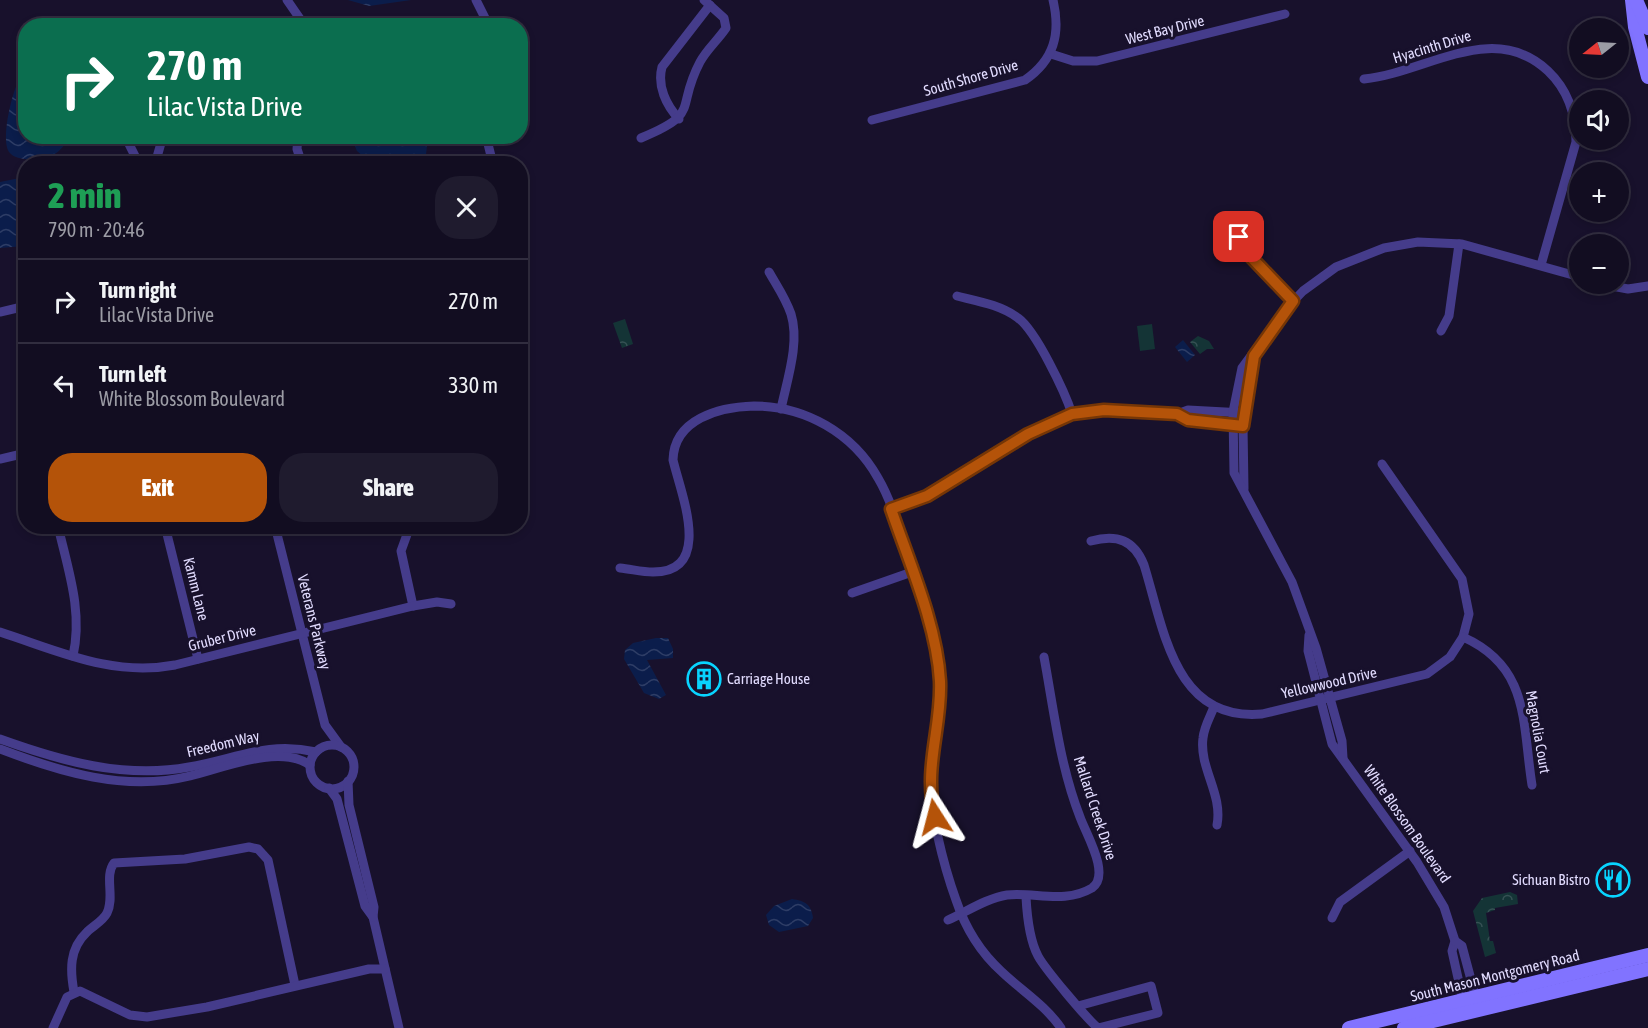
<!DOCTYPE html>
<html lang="en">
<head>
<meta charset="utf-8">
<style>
	:root { --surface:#120d21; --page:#1f1b2e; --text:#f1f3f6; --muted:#9c9ca5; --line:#312d3f; --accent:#b45309 }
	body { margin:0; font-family:"Asap Condensed",sans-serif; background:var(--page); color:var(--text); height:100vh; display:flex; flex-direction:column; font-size:22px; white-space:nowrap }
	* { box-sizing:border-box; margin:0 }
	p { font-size:20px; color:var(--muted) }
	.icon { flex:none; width:33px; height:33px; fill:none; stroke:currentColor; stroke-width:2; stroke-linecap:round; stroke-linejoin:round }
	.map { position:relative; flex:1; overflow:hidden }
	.panel { position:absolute; left:18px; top:156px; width:510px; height:378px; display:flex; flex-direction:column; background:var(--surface); border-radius:24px; box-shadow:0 3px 9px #0003,0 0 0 2px var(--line) }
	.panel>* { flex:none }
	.banner { position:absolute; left:18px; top:18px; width:510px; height:126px; border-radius:24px; box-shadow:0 3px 9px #0003,0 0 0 2px var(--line); background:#0b6e4f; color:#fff; overflow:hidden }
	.needle { width:39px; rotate:252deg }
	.buttons { position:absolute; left:1569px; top:18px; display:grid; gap:12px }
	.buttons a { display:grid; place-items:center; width:60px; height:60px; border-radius:50%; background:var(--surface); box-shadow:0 3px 9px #0003,0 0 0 2px var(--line); font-size:30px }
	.pin { position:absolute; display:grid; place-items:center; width:51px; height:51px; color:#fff; margin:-26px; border-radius:12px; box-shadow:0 3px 9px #0006 }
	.me { position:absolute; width:66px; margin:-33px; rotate:351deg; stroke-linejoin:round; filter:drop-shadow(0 0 4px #0008) }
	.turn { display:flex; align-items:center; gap:21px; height:126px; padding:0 30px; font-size:27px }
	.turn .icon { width:78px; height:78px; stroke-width:2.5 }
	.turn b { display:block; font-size:42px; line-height:51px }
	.round { display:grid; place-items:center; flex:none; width:63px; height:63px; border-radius:24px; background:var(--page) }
	.head { display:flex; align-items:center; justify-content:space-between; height:102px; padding:0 30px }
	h1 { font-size:36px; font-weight:800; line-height:45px; color:#1e9e55 }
	.action { display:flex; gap:12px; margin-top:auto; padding:12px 30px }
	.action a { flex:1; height:69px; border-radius:24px; background:var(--accent); color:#fff; font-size:24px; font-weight:800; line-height:69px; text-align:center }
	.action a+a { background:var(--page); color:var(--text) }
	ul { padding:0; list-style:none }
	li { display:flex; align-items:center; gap:18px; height:84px; padding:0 30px; border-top:2px solid var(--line) }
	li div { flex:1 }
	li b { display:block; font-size:22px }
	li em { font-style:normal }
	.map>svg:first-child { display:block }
	.forest { fill:url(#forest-crowns) }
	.pitch { fill:#143436 }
	.water { fill:url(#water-waves) }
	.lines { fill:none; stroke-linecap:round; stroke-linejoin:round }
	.street { stroke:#453c8b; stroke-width:9 }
	.secondary { stroke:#8173ff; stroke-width:14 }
	.route-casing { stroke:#753606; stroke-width:15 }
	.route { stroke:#b45309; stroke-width:10 }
	.labels { text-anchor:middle; stroke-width:6; stroke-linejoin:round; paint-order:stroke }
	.street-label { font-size:15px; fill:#e2dcff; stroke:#18112c }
	.poi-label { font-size:15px; fill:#e2dcff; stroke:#18112c; text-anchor:start }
</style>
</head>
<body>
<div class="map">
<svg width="1648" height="1028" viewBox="0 0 1648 1028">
	<defs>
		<pattern id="forest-crowns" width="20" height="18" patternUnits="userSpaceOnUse" patternTransform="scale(1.5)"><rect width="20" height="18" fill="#143436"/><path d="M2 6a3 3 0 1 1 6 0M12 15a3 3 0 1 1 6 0" fill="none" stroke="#365154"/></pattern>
		<pattern id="water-waves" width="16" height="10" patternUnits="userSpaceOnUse" patternTransform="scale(1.5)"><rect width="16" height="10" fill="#0b1d4b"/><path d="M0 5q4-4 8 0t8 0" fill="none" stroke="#2e3d66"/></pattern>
	</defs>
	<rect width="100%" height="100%" fill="#18112c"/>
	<g class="forest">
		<path d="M625,319L633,344L622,348L613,323Z"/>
		<path d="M1198,336L1209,341L1214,349H1207L1200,354L1190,342Z"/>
		<path d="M1510,892L1517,895L1518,904L1495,908V910L1486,913L1490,941H1493L1496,953L1485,957L1473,911L1482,898Z"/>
	</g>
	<path class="pitch" d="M1152,324L1155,349L1140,351L1137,326Z"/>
	<g class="water">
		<path d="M348,0H411L369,6Z"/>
		<path d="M23,73H25L26,136L67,137V143C62,147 58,153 53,155C43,161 16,162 9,152C0,139 13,85 23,73Z"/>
		<path d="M351,137H428L425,163H371L357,151Z"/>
		<path d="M25,177V246L0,248V182Z"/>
		<path d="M1183,340L1195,355L1187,362L1175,347Z"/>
		<path d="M656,638H668L673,649V658L647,660L666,695L659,699L644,693L624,659L625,650L633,643Z"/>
		<path d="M792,899C805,901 811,904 813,918L808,926L779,932L769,925L766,915L774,906Z"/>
	</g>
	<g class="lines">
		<g class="street">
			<path d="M287,0L305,26"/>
			<path d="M476,0L489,26"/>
			<path d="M1051,54L1073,61H1097L1285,14"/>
			<path d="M1364,79C1426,73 1493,19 1548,71C1568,90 1576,115 1576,142L1541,265"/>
			<path d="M679,119C666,105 657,86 662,67L710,5"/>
			<path d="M872,120L1025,80C1054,60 1061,34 1053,0"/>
			<path d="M125,136L139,164"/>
			<path d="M298,136L297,149L302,164"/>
			<path d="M486,136L493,164"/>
			<path d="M641,138C702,113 675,109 700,62C707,49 718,40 726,28L724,18L704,0"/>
			<path d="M155,164L163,136"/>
			<path d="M1239,237L1249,256L1293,301"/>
			<path d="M769,272C777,286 786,299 791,314C800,343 787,380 781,409"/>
			<path d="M1601,284L1628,289L1648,286"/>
			<path d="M957,296C977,301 1001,305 1018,318C1036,331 1065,392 1072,414"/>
			<path d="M0,312L26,306"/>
			<path d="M1441,331L1449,316L1459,244"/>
			<path d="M1177,414L1188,420L1236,425"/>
			<path d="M0,459L26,453"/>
			<path d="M1244,489L1243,426L1254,356"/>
			<path d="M891,509L927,496L1028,434L1072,414L1104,410L1177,414L1188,410L1244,413"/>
			<path d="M58,526C68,570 83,611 73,656"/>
			<path d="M165,526L198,659"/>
			<path d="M275,526L325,725L341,747"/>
			<path d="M1091,541C1117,534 1134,540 1144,565C1164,629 1174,722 1262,714L1427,674L1450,657L1463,637L1469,614L1462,579L1382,464"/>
			<path d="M620,568C631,569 642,572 653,572C714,572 681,494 673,460C674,419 719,407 754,406C805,406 853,433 878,478C894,505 901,538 911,567C923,603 936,639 940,677C943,709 931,740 930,771C928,806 944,867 956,900C965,927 981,953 1002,972C1022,991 1045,1005 1061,1028"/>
			<path d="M852,593L912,572"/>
			<path d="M413,606L401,551L409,529L415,526"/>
			<path d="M0,632C59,651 112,677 175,665L413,606L437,602L451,604"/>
			<path d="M1309,635L1308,651L1332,744L1417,862L1444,907L1455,941L1452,951L1464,1005"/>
			<path d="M1463,637C1530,667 1522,722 1532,785"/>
			<path d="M1214,707C1210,717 1204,727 1203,738C1199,768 1223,794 1217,825"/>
			<path d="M0,739C61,761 124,779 189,767C236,759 267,741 316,752"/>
			<circle cx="332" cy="767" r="22"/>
			<path d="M0,749C60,772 125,792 190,776C223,768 280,744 310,765"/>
			<path d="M1343,758L1342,741L1316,648L1292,582L1234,473L1233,412L1242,368L1284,311L1303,291L1336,267L1384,248L1418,242L1462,244L1580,277"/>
			<path d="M348,781L349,805L374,907L373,917L399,1028"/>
			<path d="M329,788L337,799L365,906L373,917"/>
			<path d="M1026,897C1027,916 1029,939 1038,956C1045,969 1087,1019 1098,1028L1158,1013L1151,986L1078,1006"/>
			<path d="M1332,918L1340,902L1410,851"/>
			<path d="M948,920C966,912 987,898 1007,895C1035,892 1065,904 1092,888C1111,875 1086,834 1080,817C1060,766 1054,711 1044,657"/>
			<path d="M1455,941L1462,946L1477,1002"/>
			<path d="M74,992C70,970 69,949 87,932C93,926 103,921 107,913C115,897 104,876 114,863L185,859L249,847L258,849L268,860L295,985"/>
			<path d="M53,1028L67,997L80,991L130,1015L147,1017L207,1007L369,969H385"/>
		</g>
		<g class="secondary">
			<path d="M1632,0L1635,27L1648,77"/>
			<path d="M1636,0L1648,28"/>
			<path d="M1349,1028L1648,955"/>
			<path d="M1404,1028L1648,969"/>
		</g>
	</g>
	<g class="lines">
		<g class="route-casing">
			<path id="route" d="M935,817C923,767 942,728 940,681C937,625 909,562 891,509L927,496L1028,434L1072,414L1104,410L1177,414L1188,420L1243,426L1254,356L1293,301L1250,256L1239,237"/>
		</g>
		<use href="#route" class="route"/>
	</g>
	<defs>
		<g id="building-ring" transform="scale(1.725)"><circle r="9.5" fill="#18112c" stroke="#08d4ff" stroke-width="1.5"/><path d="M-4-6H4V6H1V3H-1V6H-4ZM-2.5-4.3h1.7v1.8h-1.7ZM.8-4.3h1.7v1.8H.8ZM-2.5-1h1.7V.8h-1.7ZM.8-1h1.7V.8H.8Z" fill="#08d4ff"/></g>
		<g id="restaurant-ring" transform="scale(1.725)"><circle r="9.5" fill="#18112c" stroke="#08d4ff" stroke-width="1.5"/><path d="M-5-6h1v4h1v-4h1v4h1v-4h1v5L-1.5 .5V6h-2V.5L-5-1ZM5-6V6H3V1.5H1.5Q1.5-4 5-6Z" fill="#08d4ff"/></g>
	</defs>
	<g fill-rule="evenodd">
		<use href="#building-ring" x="704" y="679"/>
		<use href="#restaurant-ring" x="1613" y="880"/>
	</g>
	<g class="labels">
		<g class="street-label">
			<text transform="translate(1165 30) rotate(-14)" y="5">West Bay Drive</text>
			<text transform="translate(1432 47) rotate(-17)" y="5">Hyacinth Drive</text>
			<text transform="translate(971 78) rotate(-16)" y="5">South Shore Drive</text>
			<text transform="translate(196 589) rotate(76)" y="5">Kamm Lane</text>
			<text transform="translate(314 622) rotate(76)" y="5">Veterans Parkway</text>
			<text transform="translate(222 638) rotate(-14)" y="5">Gruber Drive</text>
			<text transform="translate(1329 683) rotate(-13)" y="5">Yellowwood Drive</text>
			<text transform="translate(1538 732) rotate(80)" y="5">Magnolia Court</text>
			<text transform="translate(223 744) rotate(-13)" y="5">Freedom Way</text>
			<text transform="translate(1095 808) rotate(72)" y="5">Mallard Creek Drive</text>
			<text transform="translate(1407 824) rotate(55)" y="5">White Blossom Boulevard</text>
			<text transform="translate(1495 976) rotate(-14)" y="5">South Mason Montgomery Road</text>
		</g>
		<g class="poi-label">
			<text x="727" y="684">Carriage House</text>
			<text x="1590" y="885" text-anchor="end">Sichuan Bistro</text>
		</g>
	</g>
</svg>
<div class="buttons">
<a><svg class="needle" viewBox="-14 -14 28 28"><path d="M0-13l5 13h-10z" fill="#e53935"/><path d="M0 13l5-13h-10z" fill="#9c9ca5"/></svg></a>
<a><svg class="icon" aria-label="sound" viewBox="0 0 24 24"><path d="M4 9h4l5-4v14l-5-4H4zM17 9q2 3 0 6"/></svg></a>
<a>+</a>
<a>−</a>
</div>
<div class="pin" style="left:1239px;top:237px;background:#d93025"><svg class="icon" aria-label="arrive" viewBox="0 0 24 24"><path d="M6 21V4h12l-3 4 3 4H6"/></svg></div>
<svg class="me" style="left:935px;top:817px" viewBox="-20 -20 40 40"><path d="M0-17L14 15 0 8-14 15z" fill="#b45309" stroke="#fff" stroke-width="4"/></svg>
<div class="banner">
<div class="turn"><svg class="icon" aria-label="right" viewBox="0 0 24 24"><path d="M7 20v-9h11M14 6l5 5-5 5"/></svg><div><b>270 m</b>Lilac Vista Drive</div></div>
</div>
<section class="panel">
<div class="head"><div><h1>2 min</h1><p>790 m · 20:46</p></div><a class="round"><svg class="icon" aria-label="close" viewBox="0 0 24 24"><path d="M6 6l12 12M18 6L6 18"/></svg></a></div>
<ul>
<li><svg class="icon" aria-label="right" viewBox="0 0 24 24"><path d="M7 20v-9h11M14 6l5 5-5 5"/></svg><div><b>Turn right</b><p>Lilac Vista Drive</p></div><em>270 m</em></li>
<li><svg class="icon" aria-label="left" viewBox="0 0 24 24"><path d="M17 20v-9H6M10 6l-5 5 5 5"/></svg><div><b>Turn left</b><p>White Blossom Boulevard</p></div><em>330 m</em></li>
</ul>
<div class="action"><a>Exit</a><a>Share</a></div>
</section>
</div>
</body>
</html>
